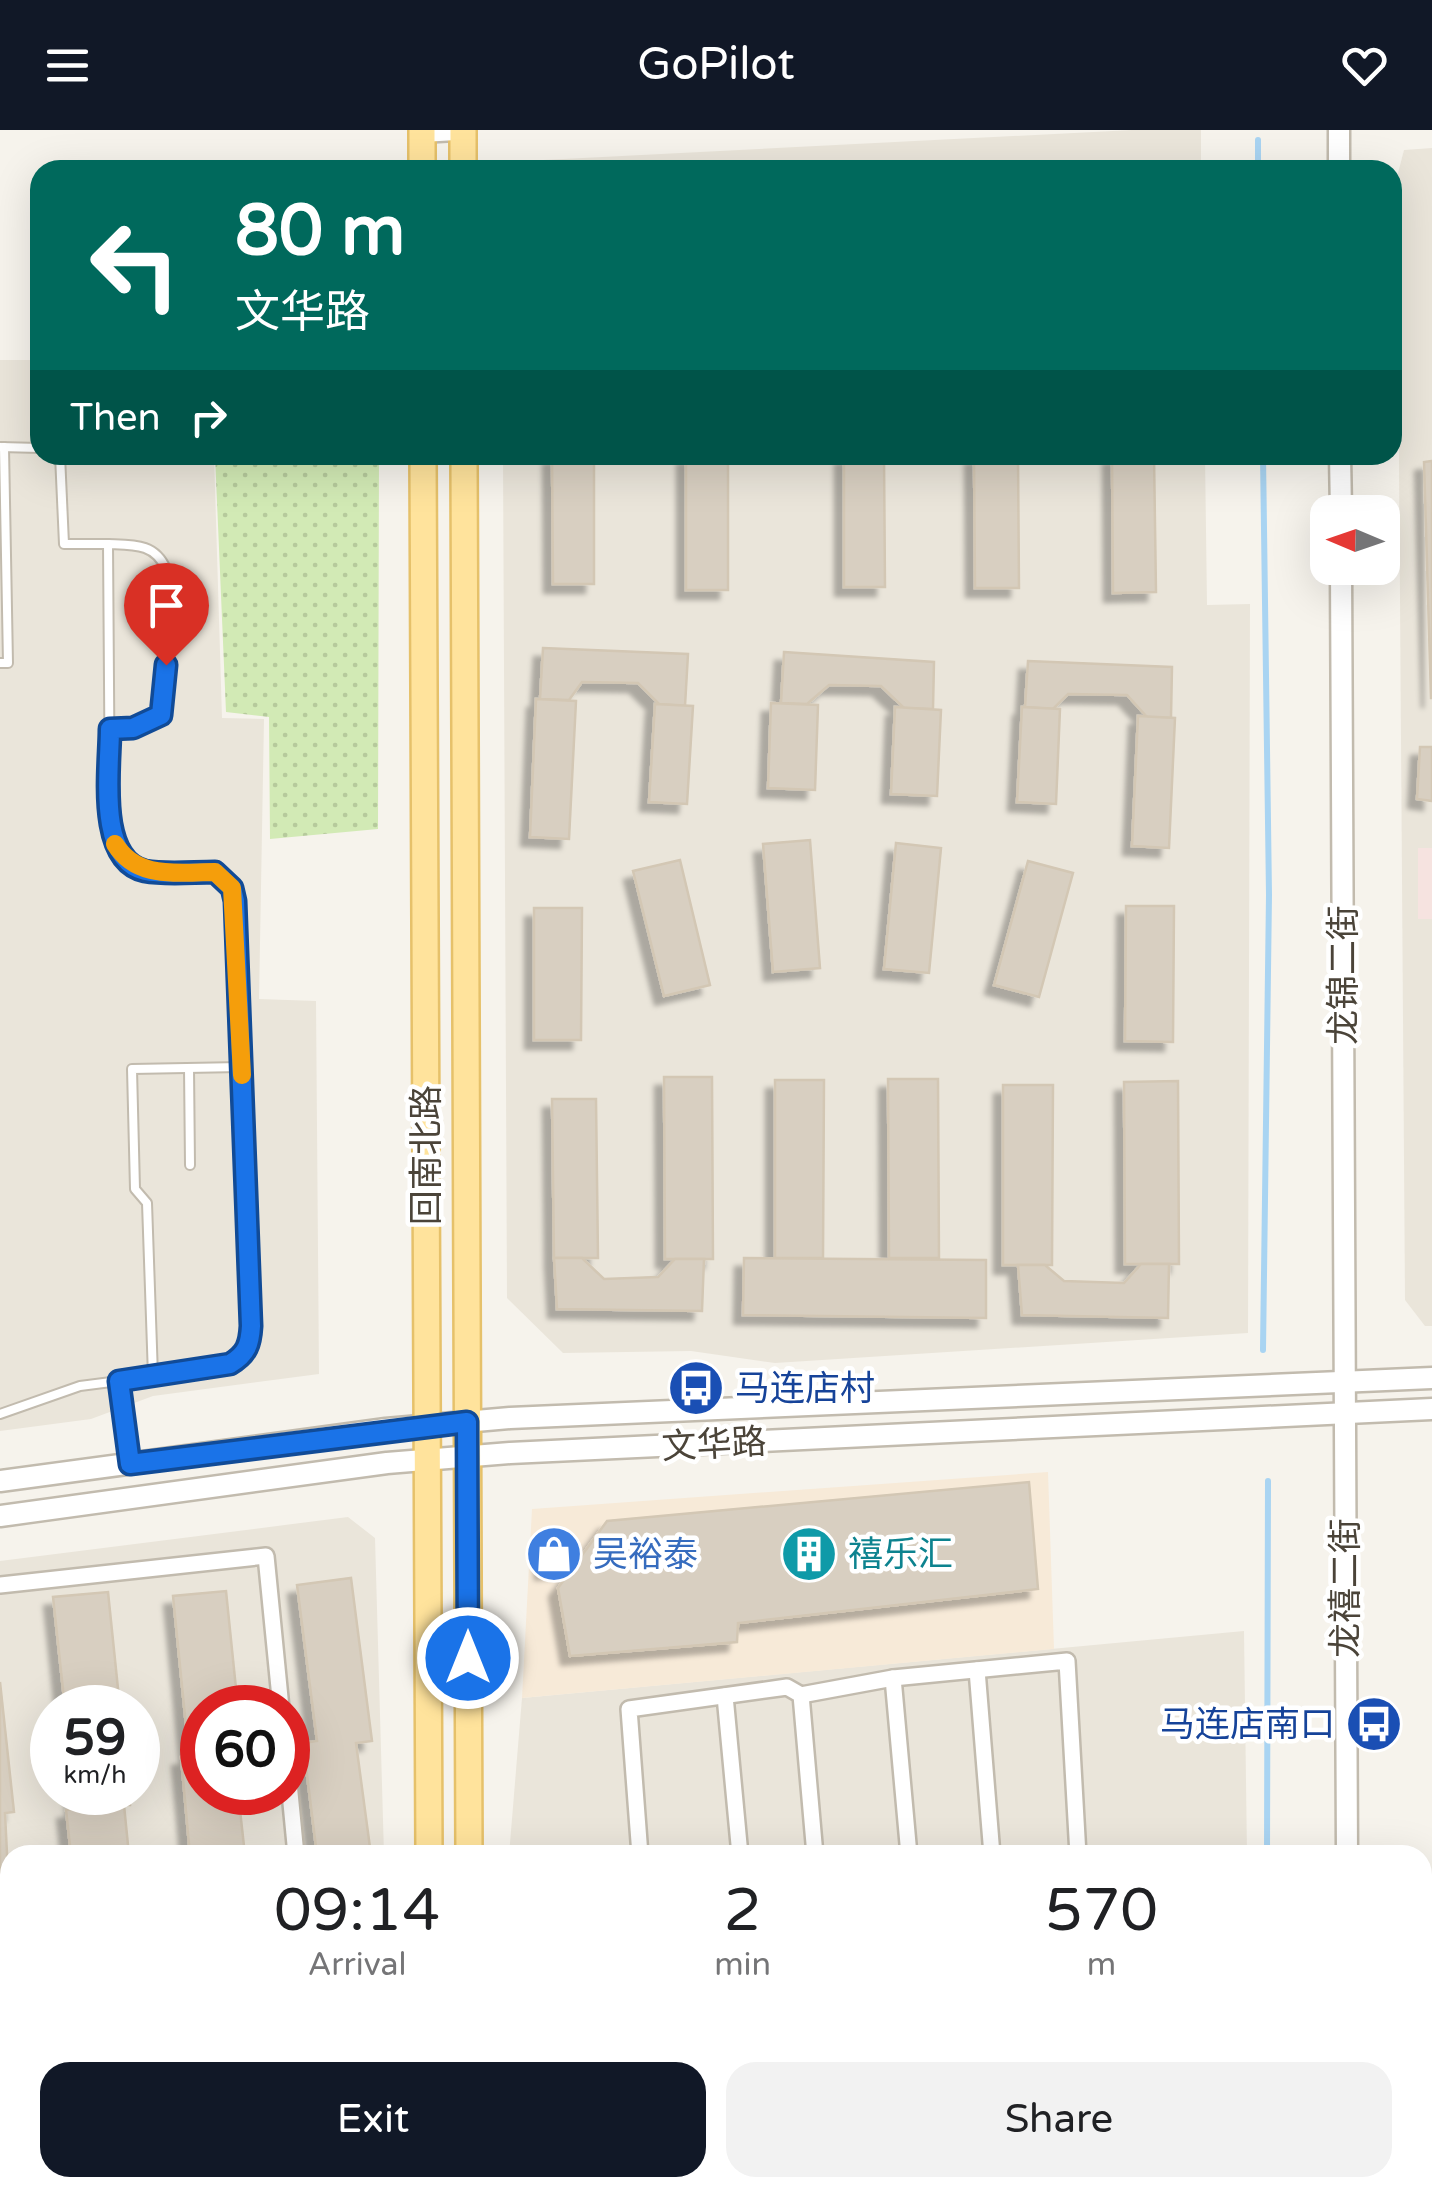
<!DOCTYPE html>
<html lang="en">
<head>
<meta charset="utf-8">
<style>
	:root { --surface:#fff; --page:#f2f2f2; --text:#202124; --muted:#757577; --accent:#111827 }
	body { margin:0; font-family:"Varela Round","Noto Sans SC",sans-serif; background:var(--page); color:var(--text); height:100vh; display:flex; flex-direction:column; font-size:38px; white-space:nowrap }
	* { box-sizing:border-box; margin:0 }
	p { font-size:32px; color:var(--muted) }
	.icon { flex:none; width:55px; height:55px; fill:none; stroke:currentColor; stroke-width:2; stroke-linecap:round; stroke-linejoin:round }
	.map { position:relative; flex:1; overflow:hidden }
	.panel { position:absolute; left:0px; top:1715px; width:1432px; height:352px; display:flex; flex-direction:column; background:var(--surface); border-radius:30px 30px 0 0; box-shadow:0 10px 40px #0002 }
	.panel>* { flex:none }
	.hud { position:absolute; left:30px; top:30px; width:1372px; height:305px; border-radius:30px; box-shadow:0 10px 40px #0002; background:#00695c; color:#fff; overflow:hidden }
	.needle { width:65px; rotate:272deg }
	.tools { position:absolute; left:1310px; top:365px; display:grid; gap:20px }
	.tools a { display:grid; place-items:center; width:90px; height:90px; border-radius:20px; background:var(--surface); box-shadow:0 10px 40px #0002; font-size:50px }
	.speed { position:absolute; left:30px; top:1555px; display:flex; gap:20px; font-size:50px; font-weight:700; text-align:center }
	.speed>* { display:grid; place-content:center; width:130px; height:130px; border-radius:50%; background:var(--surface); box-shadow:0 10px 40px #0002; line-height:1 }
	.speed small { font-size:25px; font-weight:400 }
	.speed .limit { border:15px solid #d22; background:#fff; color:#111 }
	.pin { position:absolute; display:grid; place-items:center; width:85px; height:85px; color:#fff; margin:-102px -42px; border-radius:50% 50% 50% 0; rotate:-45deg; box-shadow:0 0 10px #0007 }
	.pin .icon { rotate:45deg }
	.me { position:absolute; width:110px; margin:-55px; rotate:0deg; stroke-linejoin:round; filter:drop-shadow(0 0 8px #0008) }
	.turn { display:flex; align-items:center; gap:35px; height:210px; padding:0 40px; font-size:45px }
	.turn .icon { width:130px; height:130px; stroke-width:2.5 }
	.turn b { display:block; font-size:70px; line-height:85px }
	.then { display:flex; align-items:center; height:95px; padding:0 40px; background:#0003; gap:20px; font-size:38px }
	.eta { display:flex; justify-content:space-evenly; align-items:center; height:170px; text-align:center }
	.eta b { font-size:60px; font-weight:600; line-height:70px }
	.primary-button { display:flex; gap:20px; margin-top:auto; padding:20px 40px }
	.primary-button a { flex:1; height:115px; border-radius:30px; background:var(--accent); color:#fff; font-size:40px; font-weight:600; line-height:115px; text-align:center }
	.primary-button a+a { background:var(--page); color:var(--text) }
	header { display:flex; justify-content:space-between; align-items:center; height:130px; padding:0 40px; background:var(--accent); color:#fff; font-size:45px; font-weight:600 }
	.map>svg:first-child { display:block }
	.residential { fill:#eae5da; fill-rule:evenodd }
	.commercial { fill:#f7ead8 }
	.medical { fill:#f6e3e0 }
	.park { fill:url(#park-dots) }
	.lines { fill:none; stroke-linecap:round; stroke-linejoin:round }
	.stream { stroke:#a9d4f2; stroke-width:6 }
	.building { fill:#d8cfc1; stroke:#d3c7b4; stroke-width:2.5; filter:url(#shadow) }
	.service-casing { stroke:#c2bbae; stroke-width:12 }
	.minor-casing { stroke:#c2bbae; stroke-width:20 }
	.tertiary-casing { stroke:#c2bbae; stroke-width:25 }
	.primary-casing { stroke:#e6c16a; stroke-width:30 }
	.service { stroke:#fff; stroke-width:8 }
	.minor { stroke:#fff; stroke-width:15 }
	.tertiary { stroke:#fff; stroke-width:20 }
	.primary { stroke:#ffe39c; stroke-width:25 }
	.route-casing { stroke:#114b97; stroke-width:25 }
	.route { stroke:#1a73e8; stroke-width:18 }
	.slow { stroke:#f59e0b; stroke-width:18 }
	.labels { text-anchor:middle; stroke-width:9; stroke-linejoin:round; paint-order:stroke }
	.street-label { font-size:35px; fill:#4b4439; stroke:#fff }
	.transit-label { font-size:35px; fill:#164399; stroke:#fff; text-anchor:start }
	.shop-label { font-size:35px; fill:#366cbe; stroke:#fff; text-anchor:start }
	.culture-label { font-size:35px; fill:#0d838f; stroke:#fff; text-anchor:start }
</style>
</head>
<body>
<header><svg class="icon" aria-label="menu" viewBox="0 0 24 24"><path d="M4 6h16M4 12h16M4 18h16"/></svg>GoPilot<svg class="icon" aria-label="heart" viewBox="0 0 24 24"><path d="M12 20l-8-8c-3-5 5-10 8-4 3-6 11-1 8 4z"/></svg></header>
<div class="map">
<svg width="1432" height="2067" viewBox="0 0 1432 2067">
	<defs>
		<pattern id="park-dots" width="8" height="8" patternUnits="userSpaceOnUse" patternTransform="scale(2.5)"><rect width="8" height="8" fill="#d2eab5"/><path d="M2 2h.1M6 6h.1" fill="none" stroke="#b6ca9c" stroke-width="1.8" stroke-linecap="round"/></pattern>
		<filter id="shadow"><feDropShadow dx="-9" dy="9" stdDeviation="2.5" flood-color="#0004"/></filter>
	</defs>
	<rect width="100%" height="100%" fill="#f6f3ec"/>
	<g class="residential">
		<path d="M1132,0H1201V40H517L524,31Z"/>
		<path d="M1432,18V1196H1425L1405,1170L1397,47L1404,20Z"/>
		<path d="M0,230H40V325H214L222,588L264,589L259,869L316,871L319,1244L153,1266L91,1289L0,1301Z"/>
		<path d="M503,325H1205L1207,475L1250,474L1248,1203L775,1233L691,1221L563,1223L507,1168Z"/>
		<path d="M348,1387L375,1408L384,1725H10V2058H392L393,2067H0V1431ZM52,1578H138V1662H52ZM202,1578H288V1662H202Z"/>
		<path d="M1244,1501L1247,1725H509L522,1568Z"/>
		<path d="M525,2058H1268L1269,2067H525Z"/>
	</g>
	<path class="commercial" d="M1048,1342L1054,1519L522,1568L532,1379Z"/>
	<rect class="medical" x="1418" y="718" width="14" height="71"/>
	<path class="park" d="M215,325H379L378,699L270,709L269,587L226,582Z"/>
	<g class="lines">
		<g class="stream">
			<path d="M1258,10V40"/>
			<path d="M1263,325L1269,765L1263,1220"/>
			<path d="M1267,1725L1268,1351"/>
			<path d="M1274,2058L1275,2067"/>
		</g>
	</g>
	<g class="building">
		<rect x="992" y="36" width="159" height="4"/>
		<path d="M552,325H594V454H553Z"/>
		<rect x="686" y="325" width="42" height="135"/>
		<path d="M844,325H884L885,457H844Z"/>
		<path d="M974,325H1018L1019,458H975Z"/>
		<path d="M1112,325H1154L1156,462L1113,463Z"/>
		<path d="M1432,331V568H1431L1424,332Z"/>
		<path d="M543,518L688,524L685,576L659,574L638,553L582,552L569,570L540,569Z"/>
		<path d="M784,522L934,532L933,579L904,578L881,556L829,555L807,574L781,573Z"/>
		<path d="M1028,531L1172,537L1171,588L1147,587L1127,565L1068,564L1053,579L1025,577Z"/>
		<path d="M536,569L576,571L569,709L530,707Z"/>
		<path d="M771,573L818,575L815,660L768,658Z"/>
		<path d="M655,574L693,576L687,674L649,672Z"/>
		<path d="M895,577L941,580L937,666L891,664Z"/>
		<path d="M1022,577L1060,579L1056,674L1017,672Z"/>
		<path d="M1138,586L1175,588L1169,718L1132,716Z"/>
		<path d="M1420,617H1432V671L1417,669Z"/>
		<path d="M810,710L820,838L773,842L763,714Z"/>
		<path d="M896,713L941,718L929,843L884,839Z"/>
		<path d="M680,730L710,855L664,866L633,741Z"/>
		<path d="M1028,731L1073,743L1039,867L994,855Z"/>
		<path d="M1126,776H1174L1173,912L1125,911Z"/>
		<path d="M534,778H582L581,910H534Z"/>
		<path d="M664,947H712L713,1129H665Z"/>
		<path d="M888,949H938L939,1128H889Z"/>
		<path d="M775,950H824L823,1128H775Z"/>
		<path d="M1178,951L1179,1134H1125L1124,952Z"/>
		<path d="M1003,955H1053L1052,1135H1003Z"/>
		<path d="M552,969H596L598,1128H554Z"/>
		<path d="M554,1128H582L604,1149L658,1147L675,1129H704L702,1181L557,1179Z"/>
		<path d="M744,1128L986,1130V1188L743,1185Z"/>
		<path d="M1141,1134H1169L1168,1188L1022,1185L1018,1135H1045L1064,1151L1124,1153Z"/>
		<path d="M1029,1352L1038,1459L738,1493L737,1512L570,1526L558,1458L607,1391Z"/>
		<path d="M563,1407L565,1439L544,1441L542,1409Z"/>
		<path d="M351,1448L372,1611L356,1613L371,1725H317L303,1613L317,1611L297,1455Z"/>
		<path d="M226,1461L238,1578H202V1662H238L245,1725H190L181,1627L189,1626L173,1466Z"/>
		<path d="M108,1462L120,1578H65L53,1467Z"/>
		<path d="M0,1552L14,1682L5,1683L10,1784L0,1785Z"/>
		<path d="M74,1662H129L130,1675H124L129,1725H71L66,1680L75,1679Z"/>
		<path d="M0,1907L4,1944H10V2058L27,2060L0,2063Z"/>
		<path d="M86,2058H138L139,2067H87Z"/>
		<path d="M192,2058H245L246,2067H193Z"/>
		<path d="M329,2058H369V2067H328Z"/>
	</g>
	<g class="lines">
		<g class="service-casing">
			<g id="service">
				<path d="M0,317L40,318"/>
				<path d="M60,325L64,414H108"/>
				<path d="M0,533H8L4,317"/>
				<path d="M110,599C138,598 158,597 166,567V439C155,413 133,415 108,414L110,689C119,753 164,741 215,742L231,758L235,771L251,1195C250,1214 247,1224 230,1234L119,1251L129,1333"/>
				<path d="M189,938L190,1035"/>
				<path d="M153,1246L147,1073L135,1059L132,939L241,937"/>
				<path d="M0,1284L80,1256L119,1251"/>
				<path d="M375,2067V2058"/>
			</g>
		</g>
		<g class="minor-casing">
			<g id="minor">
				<path d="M0,1455L266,1426L281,1578"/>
				<path d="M977,1540L992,1725"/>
				<path d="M893,1548L909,1725"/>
				<path d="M801,1565L893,1548L1067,1531L1078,1725"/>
				<path d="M725,1566L740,1725"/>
				<path d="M288,1642L296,1725"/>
				<path d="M640,1725L629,1579L787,1557L801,1565L815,1725"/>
				<path d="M0,1820L10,1819"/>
				<path d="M266,2058L267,2067"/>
				<path d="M1104,2058L1106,2067"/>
				<path d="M596,2067L598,2058"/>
			</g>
		</g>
		<g class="tertiary-casing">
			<g id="tertiary">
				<path d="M1339,0V40"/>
				<path d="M422,2L455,0"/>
				<path d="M1340,325L1341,382"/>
				<path d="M1341,438L1347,1725"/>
				<path d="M0,1351L386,1299L510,1288L1432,1248"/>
				<path d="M0,1386L387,1333L510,1323L1432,1279"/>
				<path d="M1367,2058L1368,2067"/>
			</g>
		</g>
		<g class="primary-casing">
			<g id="primary">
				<path d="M422,0V40"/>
				<path d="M463,40V0"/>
				<path d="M423,325L429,1725"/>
				<path d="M464,325L469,1725"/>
				<path d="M434,2058V2067"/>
				<path d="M471,2058V2067"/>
			</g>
		</g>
		<use href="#service" class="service"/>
		<use href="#minor" class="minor"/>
		<use href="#tertiary" class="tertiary"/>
		<use href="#primary" class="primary"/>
	</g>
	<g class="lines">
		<g class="route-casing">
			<path id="route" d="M166,535L161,585L133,598L110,599C110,637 96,730 145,741C166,745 193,742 215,742L232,758L235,771L251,1196C250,1214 247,1224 230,1234L119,1251L130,1334L467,1292L468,1528"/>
		</g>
		<use href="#route" class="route"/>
		<path class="slow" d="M115,714C137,750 177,742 215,742L232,758L242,945"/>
	</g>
	<defs>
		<g id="bus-disc" transform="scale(2.875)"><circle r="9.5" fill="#1a4fb4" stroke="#fff"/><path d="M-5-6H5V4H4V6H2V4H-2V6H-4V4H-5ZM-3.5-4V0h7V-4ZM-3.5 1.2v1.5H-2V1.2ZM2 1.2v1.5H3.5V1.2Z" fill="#fff"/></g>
		<g id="shop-disc" transform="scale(2.875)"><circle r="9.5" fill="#3f7fe0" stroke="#fff"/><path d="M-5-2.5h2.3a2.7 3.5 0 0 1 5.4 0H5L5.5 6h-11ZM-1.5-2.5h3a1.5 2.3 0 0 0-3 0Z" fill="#fff"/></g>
		<g id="building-disc" transform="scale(2.875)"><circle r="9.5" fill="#0f9aa8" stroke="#fff"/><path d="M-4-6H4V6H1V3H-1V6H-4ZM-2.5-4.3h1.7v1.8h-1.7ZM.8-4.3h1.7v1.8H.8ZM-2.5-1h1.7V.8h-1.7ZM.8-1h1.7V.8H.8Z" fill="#fff"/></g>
	</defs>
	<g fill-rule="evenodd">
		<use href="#bus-disc" x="696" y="1258"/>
		<use href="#shop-disc" x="554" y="1424"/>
		<use href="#building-disc" x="809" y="1424"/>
		<use href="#bus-disc" x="1374" y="1594"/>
	</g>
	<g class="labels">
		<g class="street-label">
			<text transform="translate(1343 845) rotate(-90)" y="12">龙锦二街</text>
			<text transform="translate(426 1025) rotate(-90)" y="12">回南北路</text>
			<text transform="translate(714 1314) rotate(-3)" y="12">文华路</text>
			<text transform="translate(1345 1458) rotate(-90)" y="12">龙禧二街</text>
		</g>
		<g class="transit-label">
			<text x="735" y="1270">马连店村</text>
			<text x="1335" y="1606" text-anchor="end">马连店南口</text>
		</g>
		<g class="shop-label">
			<text x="593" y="1436">吴裕泰</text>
		</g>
		<g class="culture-label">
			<text x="848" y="1436">禧乐汇</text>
		</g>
	</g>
</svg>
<div class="tools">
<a><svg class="needle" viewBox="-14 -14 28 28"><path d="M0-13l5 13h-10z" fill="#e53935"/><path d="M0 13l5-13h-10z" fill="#757577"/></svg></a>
</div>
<div class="speed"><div>59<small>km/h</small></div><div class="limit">60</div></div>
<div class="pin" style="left:166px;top:535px;background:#d93025"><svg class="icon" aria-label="arrive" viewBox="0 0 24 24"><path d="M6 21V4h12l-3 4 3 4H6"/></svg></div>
<svg class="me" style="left:468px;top:1528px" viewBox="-20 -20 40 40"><circle r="17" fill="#1a73e8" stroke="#fff" stroke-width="3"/><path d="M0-11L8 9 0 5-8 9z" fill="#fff"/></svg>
<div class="hud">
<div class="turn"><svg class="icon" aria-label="left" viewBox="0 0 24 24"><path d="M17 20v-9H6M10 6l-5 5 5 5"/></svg><div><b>80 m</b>文华路</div></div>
<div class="then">Then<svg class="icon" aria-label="right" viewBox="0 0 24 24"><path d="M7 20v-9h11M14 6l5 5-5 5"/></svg></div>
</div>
<section class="panel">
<div class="eta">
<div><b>09:14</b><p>Arrival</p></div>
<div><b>2</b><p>min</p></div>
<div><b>570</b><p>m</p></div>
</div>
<div class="primary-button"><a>Exit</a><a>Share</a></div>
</section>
</div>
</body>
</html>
